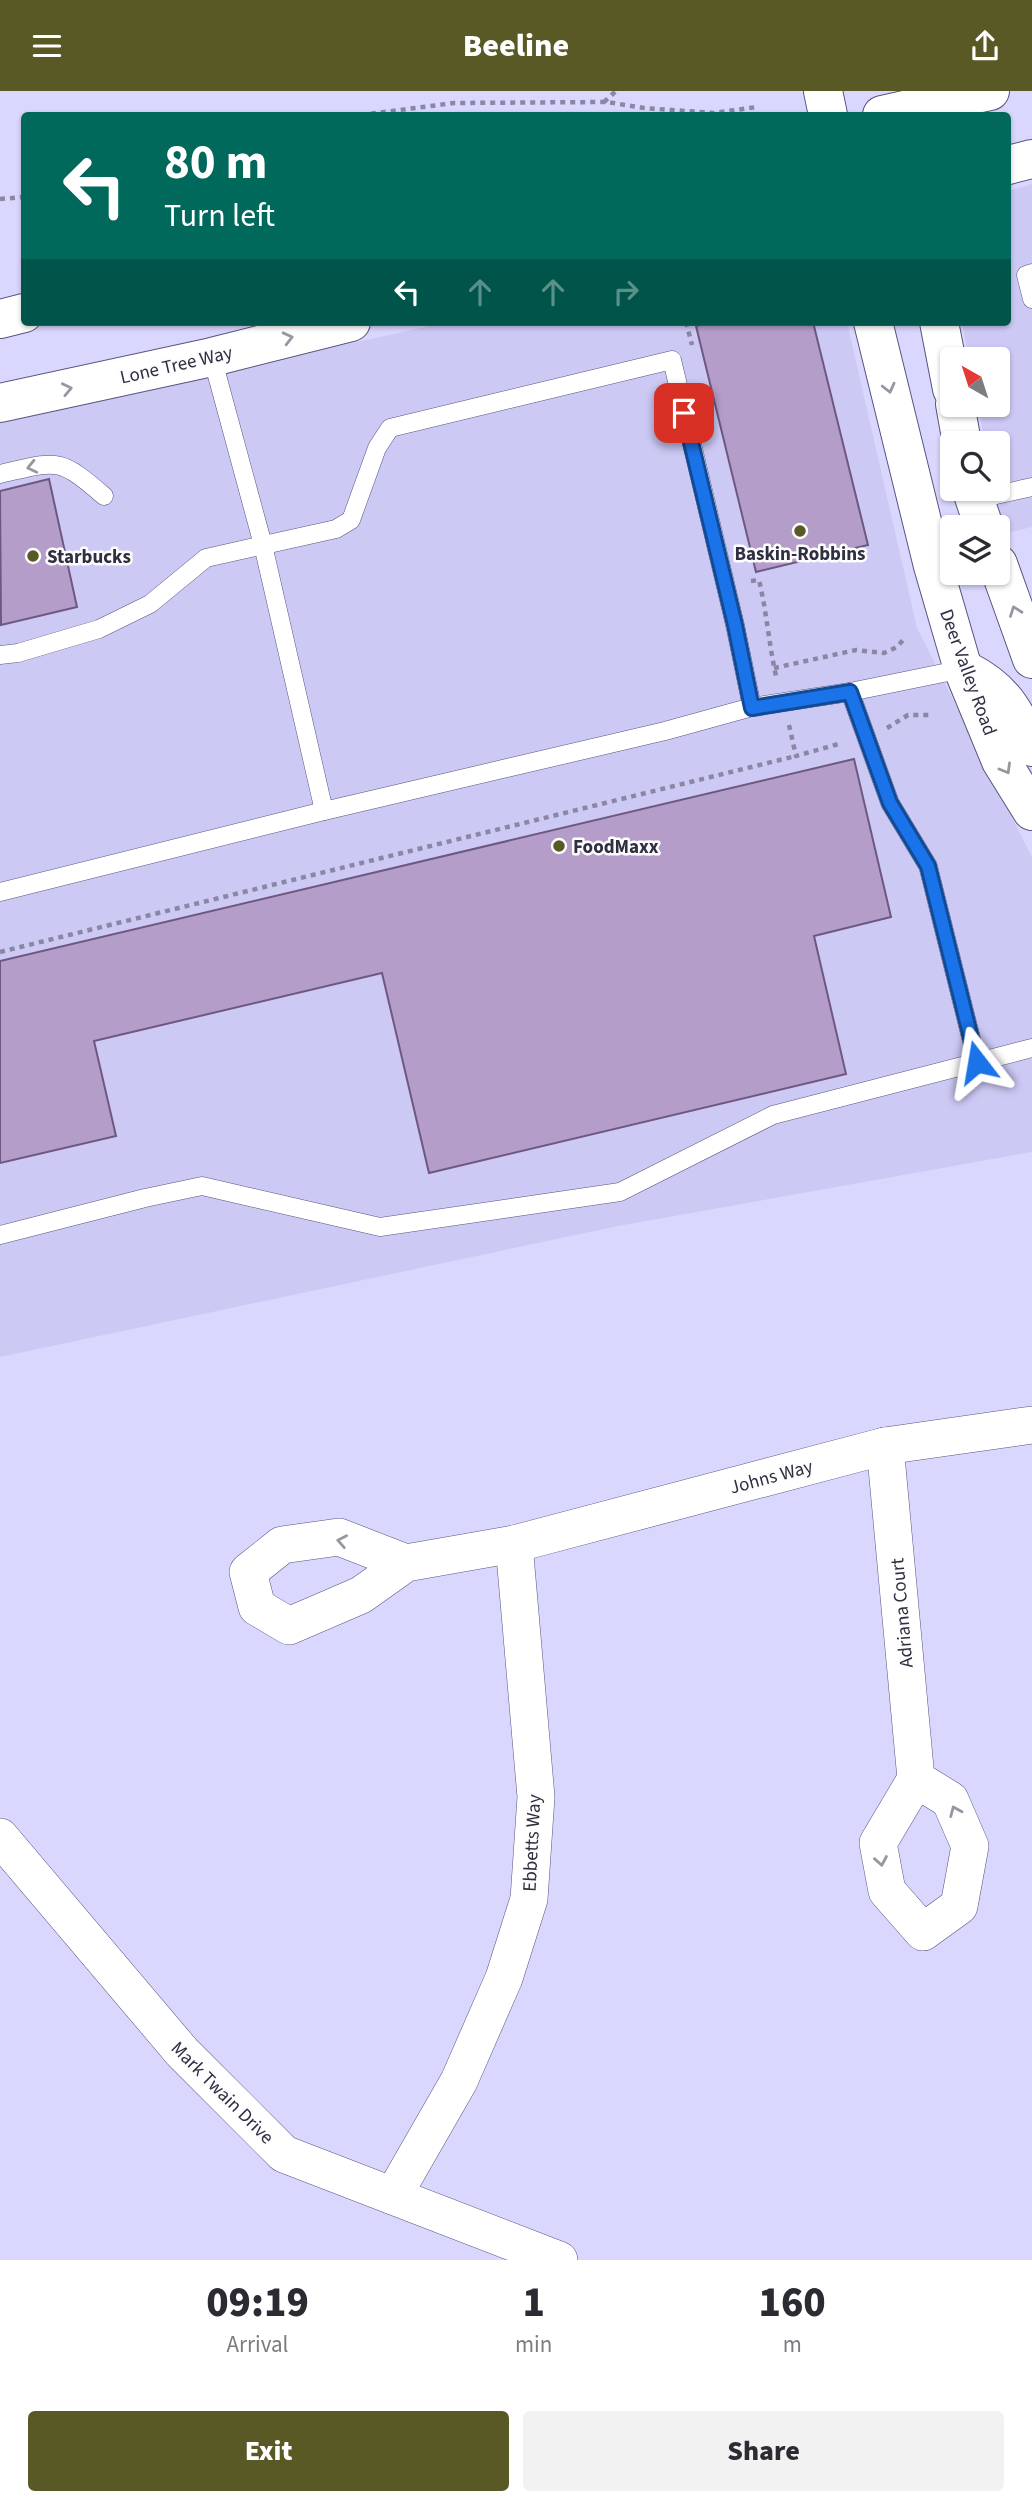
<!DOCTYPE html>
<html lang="en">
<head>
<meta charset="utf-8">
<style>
	:root { --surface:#fff; --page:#f2f2f3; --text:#2b2b33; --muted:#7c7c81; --accent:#595926 }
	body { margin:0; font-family:"Source Sans 3",sans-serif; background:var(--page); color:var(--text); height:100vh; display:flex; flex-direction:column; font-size:26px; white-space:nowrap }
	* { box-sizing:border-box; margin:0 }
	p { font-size:23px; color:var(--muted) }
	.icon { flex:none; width:38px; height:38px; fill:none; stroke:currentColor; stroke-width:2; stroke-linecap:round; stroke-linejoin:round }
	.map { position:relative; height:2169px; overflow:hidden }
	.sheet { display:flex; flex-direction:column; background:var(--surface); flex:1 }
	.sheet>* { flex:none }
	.top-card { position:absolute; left:21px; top:21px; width:990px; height:214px; border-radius:7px; box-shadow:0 2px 5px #0004; background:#00695c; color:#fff; overflow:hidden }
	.needle { width:46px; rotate:321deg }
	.fabs { position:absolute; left:940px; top:256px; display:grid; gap:14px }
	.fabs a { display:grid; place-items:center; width:70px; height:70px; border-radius:7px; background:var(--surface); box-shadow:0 2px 5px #0004; font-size:35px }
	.pin { position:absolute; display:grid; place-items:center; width:60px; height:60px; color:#fff; margin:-30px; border-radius:14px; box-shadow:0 4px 10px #0006 }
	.me { position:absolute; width:77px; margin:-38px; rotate:346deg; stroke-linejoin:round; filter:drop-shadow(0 0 5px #0008) }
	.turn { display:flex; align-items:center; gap:24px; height:147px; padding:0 28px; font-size:32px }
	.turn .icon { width:91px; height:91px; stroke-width:2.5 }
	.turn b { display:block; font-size:49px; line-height:60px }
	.lanes { display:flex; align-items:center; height:66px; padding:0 28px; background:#0003; justify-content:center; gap:35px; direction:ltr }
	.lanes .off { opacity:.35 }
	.eta { display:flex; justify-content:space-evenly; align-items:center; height:119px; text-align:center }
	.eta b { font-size:42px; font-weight:800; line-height:49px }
	.button { display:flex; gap:14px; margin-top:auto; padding:14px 28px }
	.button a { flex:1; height:80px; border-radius:7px; background:var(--accent); color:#fff; font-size:28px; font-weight:800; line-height:80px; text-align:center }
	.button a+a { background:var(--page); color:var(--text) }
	header { display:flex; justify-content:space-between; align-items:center; height:91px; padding:0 28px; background:var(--accent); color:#fff; font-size:32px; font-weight:800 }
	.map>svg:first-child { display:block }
	.built { fill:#ccc9f5 }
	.building { fill:#b59dca; stroke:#6e5880; stroke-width:2 }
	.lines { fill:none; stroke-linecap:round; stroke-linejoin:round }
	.service-casing { stroke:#58547e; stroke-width:19 }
	.minor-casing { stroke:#58547e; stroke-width:38 }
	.tertiary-casing { stroke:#58547e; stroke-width:40 }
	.secondary-casing { stroke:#58547e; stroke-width:40 }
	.primary-casing { stroke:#58547e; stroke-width:40 }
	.path { stroke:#8987a4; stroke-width:4.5; stroke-dasharray:5 5; stroke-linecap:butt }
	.service { stroke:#fff; stroke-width:18 }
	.minor { stroke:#fff; stroke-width:37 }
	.tertiary { stroke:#fff; stroke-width:38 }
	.secondary { stroke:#fff; stroke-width:38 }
	.primary { stroke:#fff; stroke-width:38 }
	.oneway { stroke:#9896a0 }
	.route-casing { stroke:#114b97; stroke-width:18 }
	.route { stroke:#1a73e8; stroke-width:12 }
	.poi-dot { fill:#595926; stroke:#fdfdfd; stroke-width:2.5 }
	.labels { text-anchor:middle; stroke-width:5; stroke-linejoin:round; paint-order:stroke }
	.street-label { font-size:19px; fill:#302e41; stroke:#fdfdfd }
	.poi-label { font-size:19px; font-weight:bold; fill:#302e41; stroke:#fdfdfd; text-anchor:start }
</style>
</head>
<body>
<header><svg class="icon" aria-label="menu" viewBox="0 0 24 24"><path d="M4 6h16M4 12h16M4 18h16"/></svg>Beeline<svg class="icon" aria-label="share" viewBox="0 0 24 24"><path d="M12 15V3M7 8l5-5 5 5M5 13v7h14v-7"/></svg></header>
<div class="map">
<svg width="1032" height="2169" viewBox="0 0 1032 2169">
	<rect width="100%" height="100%" fill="#dad7fe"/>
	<g class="built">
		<path d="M1032,93V436L1003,443L994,397H998V352H985L978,313H998V268H969L962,231H1008V100Z"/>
		<path d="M448,231H847L917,537L1032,766V1061L618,1135L0,1266V330Z"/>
	</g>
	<g class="building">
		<path d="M713,231H813L868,454L756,481L696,235Z"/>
		<path d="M49,388L77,516L1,534L0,400Z"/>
		<path d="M854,668L891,826L814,845L846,983L429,1082L382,882L94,950L116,1045L0,1072V870Z"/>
	</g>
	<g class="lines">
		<g class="service-casing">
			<g id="service">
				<path d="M1032,182L1026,184L1032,208"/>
				<path d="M212,266L263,454L324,720"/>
				<path d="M0,383C57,370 58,365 104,405"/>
				<path d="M974,409L1032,396"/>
				<path d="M0,564L18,562L99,538L150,513L206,467L336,438L351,429L377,357L390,337L672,269L735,534L752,616"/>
				<path d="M850,601L890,712L928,775L977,971"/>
				<path d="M0,801L324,720L665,640L752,616L850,601L963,578"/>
				<path d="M0,1144L145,1107L202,1095L380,1136L620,1101L773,1024L1032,957"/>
			</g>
		</g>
		<g class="minor-casing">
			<g id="minor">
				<path d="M885,1355L916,1688L878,1752L887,1800L923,1841L959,1815L970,1755L950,1709L916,1688"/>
				<path d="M406,1472L339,1446L282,1454L248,1481L257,1516L289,1535L361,1504L406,1472L514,1453L885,1355L1032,1334"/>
				<path d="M0,1746L182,1961L284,2063L559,2169"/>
				<path d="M393,2105L459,1990L504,1887L529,1808L536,1706L514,1453"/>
			</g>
		</g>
		<g class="tertiary-casing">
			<g id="tertiary">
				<path d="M873,231L933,475L963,578L1001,670L1032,720"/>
				<path d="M939,231L952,298"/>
				<path d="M955,313L962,352"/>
				<path d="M971,397L984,436"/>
				<path d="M998,473L1032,568"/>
				<path d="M967,580C1004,599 1014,620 1032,656"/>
			</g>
		</g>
		<g class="secondary-casing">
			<path id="secondary" d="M823,0L828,24"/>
		</g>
		<g class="primary-casing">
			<g id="primary">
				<path d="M882,24L990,0"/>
				<path d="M1008,74L1032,68"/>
				<path d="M0,228L24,222"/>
				<path d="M0,312L212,266L351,231"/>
			</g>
		</g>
		<g class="path">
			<path d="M604,11L616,0"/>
			<path d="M361,24L454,12L607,11L644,17L714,22L757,16"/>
			<path d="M0,108L24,106"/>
			<path d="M686,231L692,254"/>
			<path d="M751,490L759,489C767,522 769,556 777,589"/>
			<path d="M774,577L856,559L884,562L897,556L903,549"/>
			<path d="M789,634L796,665L842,652"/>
			<path d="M887,637L908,624H932"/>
			<path d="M0,861L796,665"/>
		</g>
		<use href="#service" class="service"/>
		<use href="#minor" class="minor"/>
		<use href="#tertiary" class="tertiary"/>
		<use href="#secondary" class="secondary"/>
		<use href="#primary" class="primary"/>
	</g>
	<defs><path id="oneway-chevron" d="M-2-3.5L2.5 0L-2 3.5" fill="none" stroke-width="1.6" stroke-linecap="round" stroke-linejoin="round" transform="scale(1.75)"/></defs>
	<g class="oneway">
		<use href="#oneway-chevron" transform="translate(288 247) rotate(-14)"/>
		<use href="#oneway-chevron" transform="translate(889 297) rotate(76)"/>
		<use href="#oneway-chevron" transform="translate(67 298) rotate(-12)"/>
		<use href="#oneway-chevron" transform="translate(32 376) rotate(167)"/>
		<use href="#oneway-chevron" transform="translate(1015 520) rotate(-110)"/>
		<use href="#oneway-chevron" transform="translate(1006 678) rotate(60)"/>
		<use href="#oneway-chevron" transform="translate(342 1450) rotate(-169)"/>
		<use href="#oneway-chevron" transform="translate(955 1720) rotate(-113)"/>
		<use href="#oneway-chevron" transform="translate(881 1770) rotate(80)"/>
	</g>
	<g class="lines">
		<g class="route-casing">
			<path id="route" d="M684,322L735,534L752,617L850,601L890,712L928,775L977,971"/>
		</g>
		<use href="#route" class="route"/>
	</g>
	<g class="poi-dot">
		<circle cx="800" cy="440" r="7"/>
		<circle cx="33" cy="465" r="7"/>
		<circle cx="559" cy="755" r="7"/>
	</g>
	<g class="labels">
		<g class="street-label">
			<text transform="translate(176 273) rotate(-13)" y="7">Lone Tree Way</text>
			<text transform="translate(969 581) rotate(70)" y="7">Deer Valley Road</text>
			<text transform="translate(771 1385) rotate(-15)" y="7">Johns Way</text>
			<text transform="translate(901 1522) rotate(-95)" y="7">Adriana Court</text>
			<text transform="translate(531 1752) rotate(-87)" y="7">Ebbetts Way</text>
			<text transform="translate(223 2001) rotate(45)" y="7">Mark Twain Drive</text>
		</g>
		<g class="poi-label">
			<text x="800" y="469" text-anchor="middle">Baskin-Robbins</text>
			<text x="47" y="472">Starbucks</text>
			<text x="573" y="762">FoodMaxx</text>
		</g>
	</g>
</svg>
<div class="fabs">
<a><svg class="needle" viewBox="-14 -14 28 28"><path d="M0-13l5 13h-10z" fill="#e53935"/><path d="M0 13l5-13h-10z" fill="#7c7c81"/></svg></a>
<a><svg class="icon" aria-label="search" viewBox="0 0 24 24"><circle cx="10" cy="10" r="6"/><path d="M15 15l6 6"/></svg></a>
<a><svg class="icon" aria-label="layers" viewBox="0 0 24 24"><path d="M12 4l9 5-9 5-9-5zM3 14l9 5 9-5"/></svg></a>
</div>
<div class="pin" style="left:684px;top:322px;background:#d93025"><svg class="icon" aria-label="arrive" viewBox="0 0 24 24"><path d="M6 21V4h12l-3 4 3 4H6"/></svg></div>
<svg class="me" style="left:977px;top:971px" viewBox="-20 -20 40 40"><path d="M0-17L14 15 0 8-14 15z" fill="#1a73e8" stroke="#fff" stroke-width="4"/></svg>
<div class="top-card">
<div class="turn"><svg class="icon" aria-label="left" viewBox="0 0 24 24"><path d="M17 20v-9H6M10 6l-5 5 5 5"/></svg><div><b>80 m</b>Turn left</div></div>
<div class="lanes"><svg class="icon" aria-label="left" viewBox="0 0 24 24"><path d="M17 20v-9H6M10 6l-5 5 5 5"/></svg><svg class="icon off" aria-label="ahead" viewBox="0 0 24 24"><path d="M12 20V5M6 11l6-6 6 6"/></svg><svg class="icon off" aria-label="ahead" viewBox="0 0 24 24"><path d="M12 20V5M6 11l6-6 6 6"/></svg><svg class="icon off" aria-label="right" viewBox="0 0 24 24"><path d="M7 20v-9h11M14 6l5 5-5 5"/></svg></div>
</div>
</div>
<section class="sheet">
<div class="eta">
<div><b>09:19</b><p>Arrival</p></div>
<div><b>1</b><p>min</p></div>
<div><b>160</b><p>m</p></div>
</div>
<div class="button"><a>Exit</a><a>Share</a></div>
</section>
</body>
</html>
